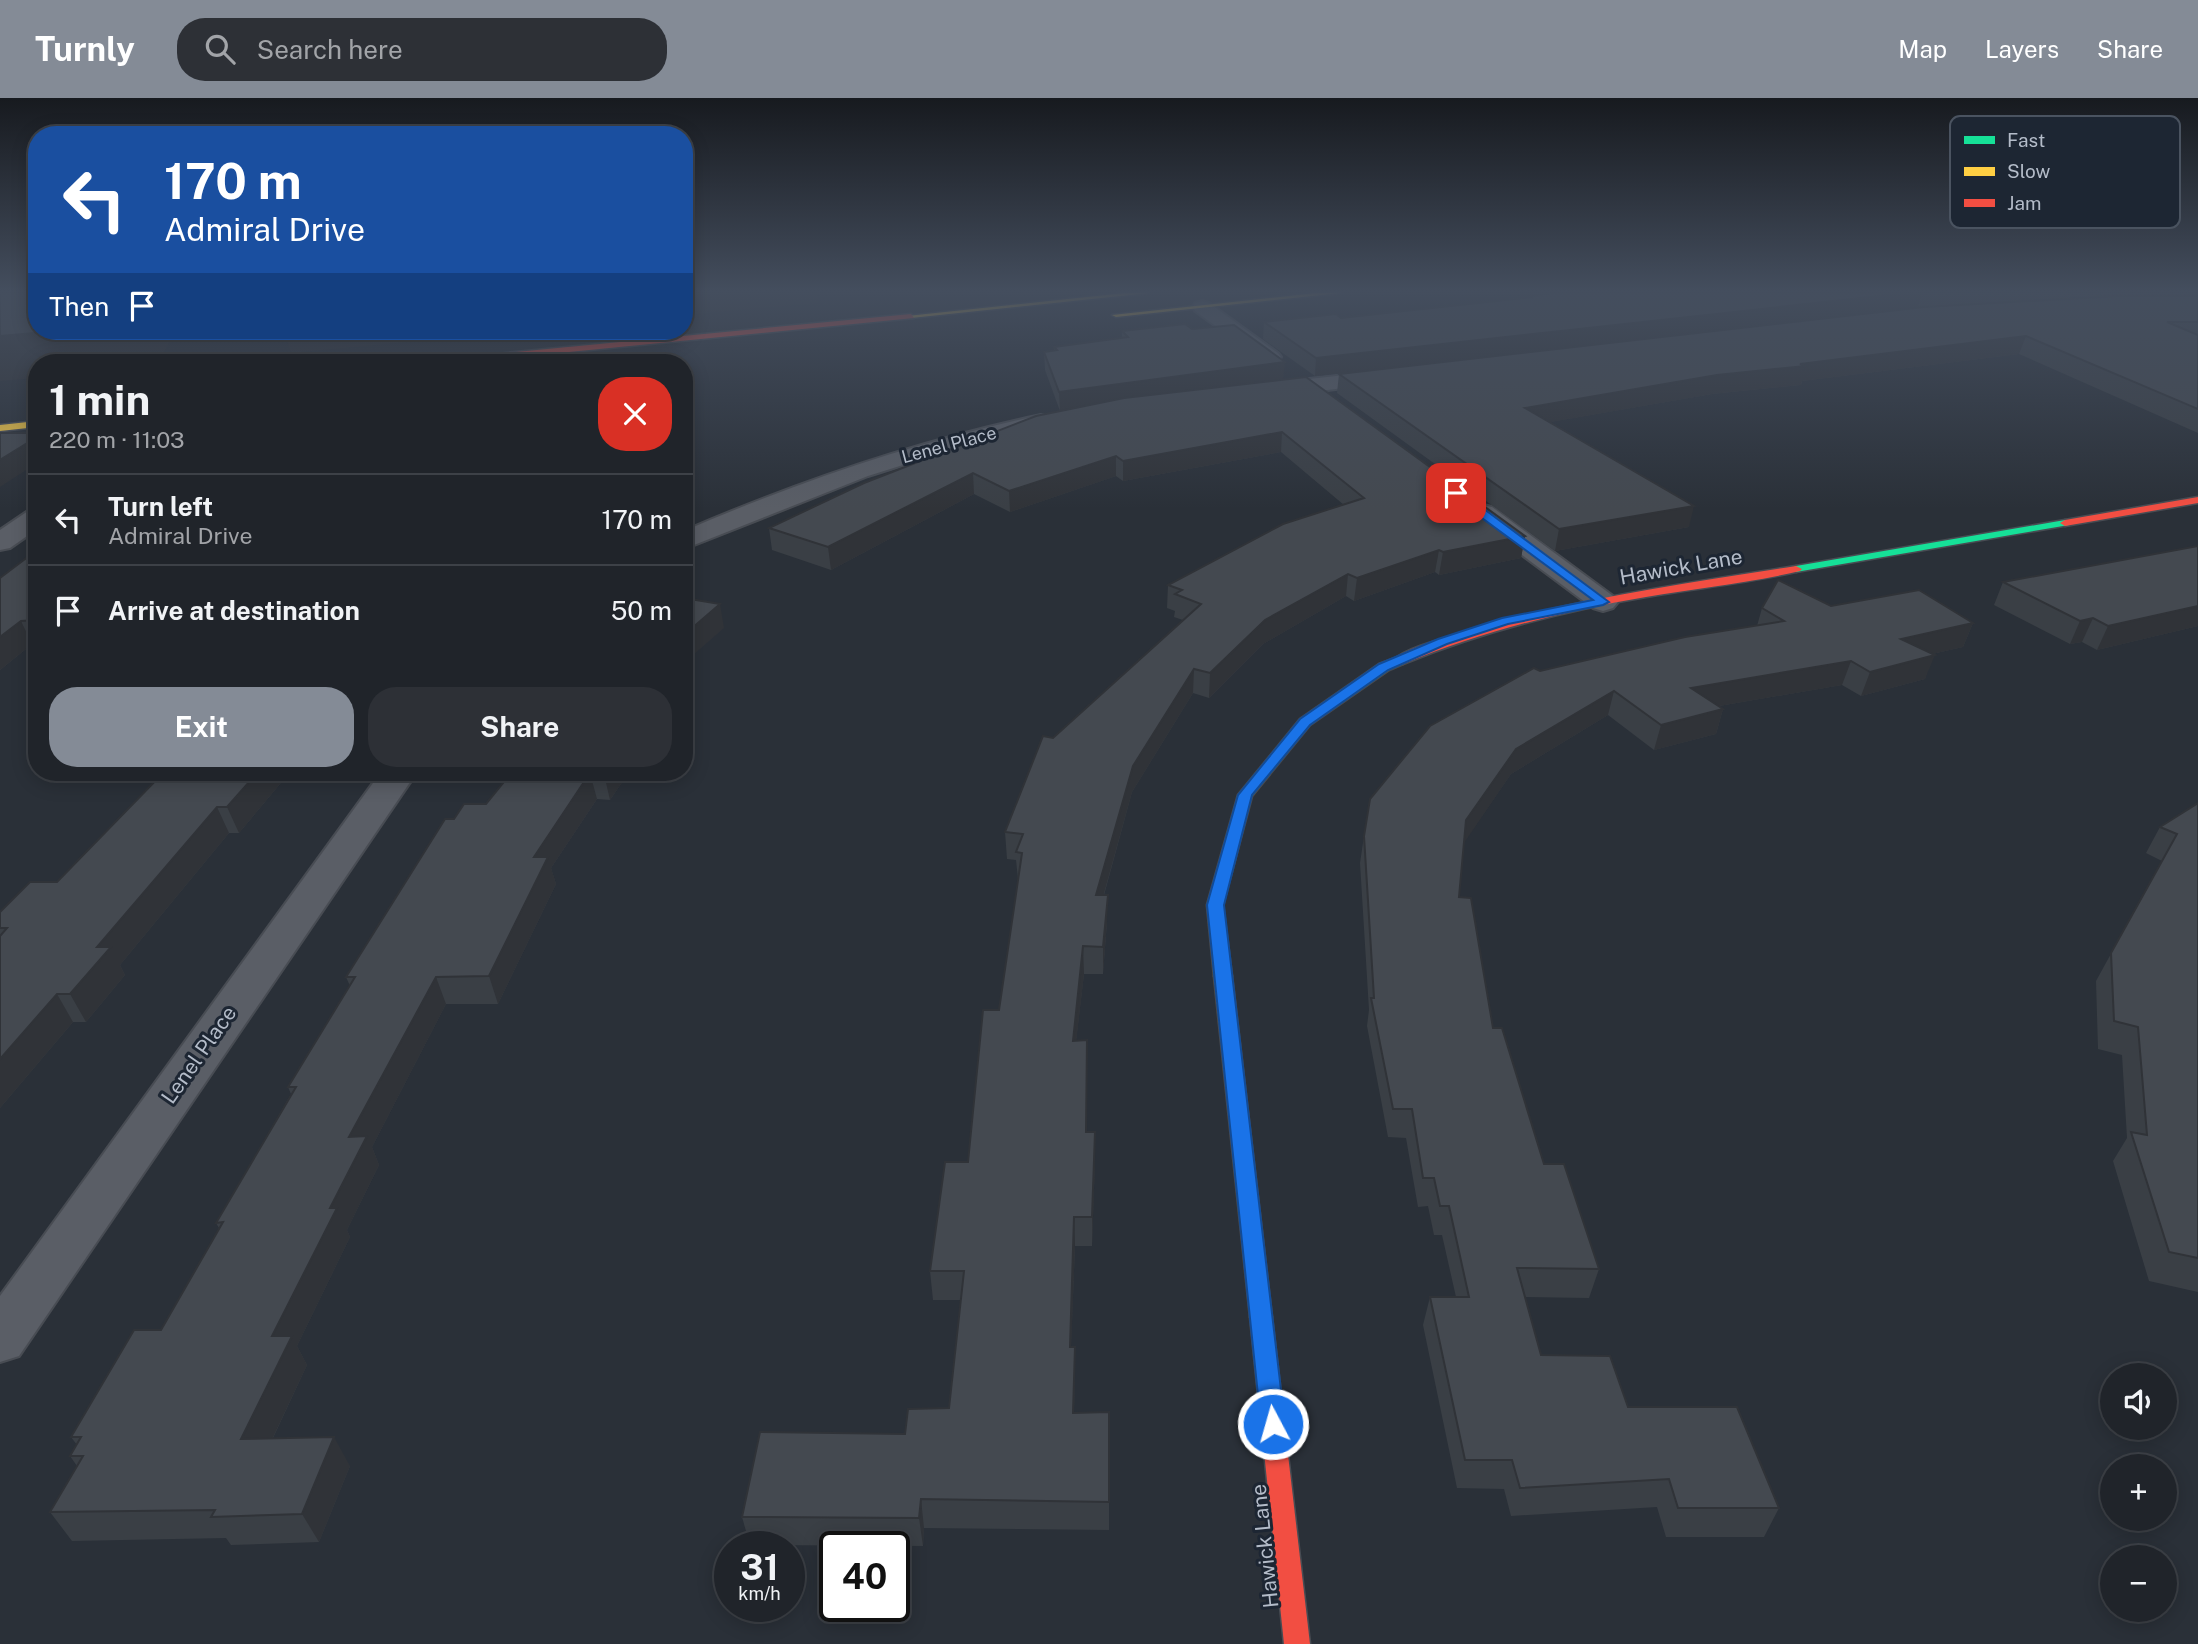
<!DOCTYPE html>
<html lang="en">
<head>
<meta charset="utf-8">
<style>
	:root { --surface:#20242a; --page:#2d3036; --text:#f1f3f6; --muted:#a2a4a8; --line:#3d4147; --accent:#848b96 }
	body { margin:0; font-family:"Public Sans",sans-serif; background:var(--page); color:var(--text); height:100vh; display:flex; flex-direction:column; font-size:26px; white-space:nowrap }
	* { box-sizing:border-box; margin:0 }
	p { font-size:23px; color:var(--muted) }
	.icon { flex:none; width:38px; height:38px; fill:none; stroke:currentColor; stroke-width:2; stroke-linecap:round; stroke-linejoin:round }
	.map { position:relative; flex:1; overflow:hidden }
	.panel { position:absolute; left:28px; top:256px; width:665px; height:427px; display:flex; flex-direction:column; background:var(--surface); border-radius:28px; box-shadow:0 4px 18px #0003,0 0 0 2px var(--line) }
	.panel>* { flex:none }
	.top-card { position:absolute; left:28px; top:28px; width:665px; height:214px; border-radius:28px; box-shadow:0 4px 18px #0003,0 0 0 2px var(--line); background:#1a4fa0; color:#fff; overflow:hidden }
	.controls { position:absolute; left:2100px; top:1265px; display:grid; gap:14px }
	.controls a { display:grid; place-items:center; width:77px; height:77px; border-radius:50%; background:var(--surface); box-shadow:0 4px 18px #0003,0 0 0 2px var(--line); font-size:35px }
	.speed { position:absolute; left:714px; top:1433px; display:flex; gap:14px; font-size:35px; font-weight:700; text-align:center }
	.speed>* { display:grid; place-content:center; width:91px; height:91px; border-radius:50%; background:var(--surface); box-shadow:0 4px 18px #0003,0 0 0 2px var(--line); line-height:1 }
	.speed small { font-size:18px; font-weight:400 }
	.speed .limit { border:4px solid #111; border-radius:10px; background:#fff; color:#111 }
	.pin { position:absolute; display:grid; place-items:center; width:60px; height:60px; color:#fff; margin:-30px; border-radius:14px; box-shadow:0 4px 10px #0006 }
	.me { position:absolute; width:77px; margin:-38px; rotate:354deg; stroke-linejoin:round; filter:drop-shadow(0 0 5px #0008) }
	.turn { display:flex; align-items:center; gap:24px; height:147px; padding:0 21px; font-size:32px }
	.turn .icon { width:91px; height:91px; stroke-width:2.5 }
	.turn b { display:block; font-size:49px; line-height:60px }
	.then { display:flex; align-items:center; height:66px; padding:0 21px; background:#0003; gap:14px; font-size:26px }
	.round { display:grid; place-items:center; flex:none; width:74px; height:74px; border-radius:28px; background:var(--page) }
	.overview { display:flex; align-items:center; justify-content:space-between; height:119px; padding:0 21px }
	h1 { font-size:42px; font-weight:700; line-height:52px }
	.primary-button { display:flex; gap:14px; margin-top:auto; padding:14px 21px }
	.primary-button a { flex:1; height:80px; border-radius:28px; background:var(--accent); color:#fff; font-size:28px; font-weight:700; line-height:80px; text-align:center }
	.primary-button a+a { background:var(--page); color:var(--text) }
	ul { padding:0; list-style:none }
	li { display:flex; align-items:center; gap:21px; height:91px; padding:0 21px; border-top:2px solid var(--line) }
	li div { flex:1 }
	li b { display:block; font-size:26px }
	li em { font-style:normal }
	header { display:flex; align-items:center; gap:42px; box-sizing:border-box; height:98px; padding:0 35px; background:var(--accent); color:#fff }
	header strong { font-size:33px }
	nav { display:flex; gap:38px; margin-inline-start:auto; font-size:24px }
	.search { width:490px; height:63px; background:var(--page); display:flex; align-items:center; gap:18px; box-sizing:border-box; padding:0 24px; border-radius:28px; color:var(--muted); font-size:26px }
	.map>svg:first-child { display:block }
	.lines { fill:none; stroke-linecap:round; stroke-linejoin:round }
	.street-casing { stroke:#484c53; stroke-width:4 }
	.fast-casing { stroke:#484c53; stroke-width:3 }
	.slow-casing { stroke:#484c53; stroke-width:3 }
	.jam-casing { stroke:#484c53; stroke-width:3 }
	.street { fill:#5a5e66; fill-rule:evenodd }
	.fast { fill:#16e098; fill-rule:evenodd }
	.slow { fill:#ffcf43; fill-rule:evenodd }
	.jam { fill:#f24e42; fill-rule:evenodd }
	.wall { fill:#3a3f45 }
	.shaded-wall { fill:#303338 }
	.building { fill:#444950; stroke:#303338; stroke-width:2 }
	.route { fill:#1a73e8; stroke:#114b97; stroke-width:2 }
	.labels { text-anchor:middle; stroke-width:6; stroke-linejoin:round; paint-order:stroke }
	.far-street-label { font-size:18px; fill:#b4bcc9; stroke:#1d2633 }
	.street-label { font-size:21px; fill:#b4bcc9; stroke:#1d2633 }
	.key { fill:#1d2633; stroke:#4a5360; stroke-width:2 }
	.key-label { font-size:19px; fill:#b4bcc9 }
</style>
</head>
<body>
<header>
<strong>Turnly</strong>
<div class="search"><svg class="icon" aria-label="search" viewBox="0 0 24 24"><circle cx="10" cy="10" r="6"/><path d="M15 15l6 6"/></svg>Search here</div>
<nav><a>Map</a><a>Layers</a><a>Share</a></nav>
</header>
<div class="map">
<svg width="2198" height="1546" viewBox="0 0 2198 1546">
	<rect width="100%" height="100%" fill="#2a3038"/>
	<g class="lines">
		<g class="street-casing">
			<g id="street">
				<path d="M1202,203L1209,205L1278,255L1281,259L1278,263H1264L1195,213L1193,209L1195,205Z"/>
				<path d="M1391,272L1399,273L1402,278L1399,283L1263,300L1255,298L1252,293L1255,288L1263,286Z"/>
				<path d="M1041,317L1049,319L1052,324L1049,329L957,350L868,378L684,451V433C800,383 917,343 1041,317Z"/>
				<path d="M1483,407L1492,409L1613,498L1618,504L1613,510L1603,513L1593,510L1474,421L1470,415L1474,409Z"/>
				<path d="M37,411V431L10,450L0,452V432L28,413Z"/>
				<path d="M381,674H417L19,1258L0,1264V1198Z"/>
			</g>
		</g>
		<g class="fast-casing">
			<g id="fast">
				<path d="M2065,422L2069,423V427L1796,474L1790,471L1796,468Z"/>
				<path d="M1398,559L1403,560V566L1389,572L1310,627L1252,698L1223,807L1232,878L1223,884L1217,882L1214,878L1207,807L1238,697L1300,621L1379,566Z"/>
			</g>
		</g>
		<g class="slow-casing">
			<g id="slow">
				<path d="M1124,195H1149L911,220L907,218Z"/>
				<path d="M1315,195H1340L1116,219L1112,217Z"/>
				<path d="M37,323V329L0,333V327Z"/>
				<path d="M1223,872L1232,878L1272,1219L1269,1226L1261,1228L1253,1226L1250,1219L1214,878Z"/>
			</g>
		</g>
		<g class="jam-casing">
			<g id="jam">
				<path d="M911,216L914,220L467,264H440L444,261Z"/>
				<path d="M2198,399V405L2065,428L2060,425L2065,422Z"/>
				<path d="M1796,468L1802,471L1800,473C1750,485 1697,490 1646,499C1562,513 1482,534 1403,566L1398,567L1392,563C1404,551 1438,542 1456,537C1566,502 1681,486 1796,468Z"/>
				<path d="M1261,1210L1269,1212L1272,1219L1310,1546H1284L1250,1219L1253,1212Z"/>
			</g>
		</g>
		<use href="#street" class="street"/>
		<use href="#fast" class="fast"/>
		<use href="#slow" class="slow"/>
		<use href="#jam" class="jam"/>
	</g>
	<g class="wall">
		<path d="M1532,195H2189L2188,197H2112L1918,209L1315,278L1263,241L1264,224L1341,220L1530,199Z"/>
		<path d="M2198,198V335L2019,256L1802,283L1801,287L1712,296L1550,324L1689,429L1555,453L1337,295L1339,276Z"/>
		<path d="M1192,231L1283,282L1525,438L1521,460L1439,477L1435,474L1354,503L1346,498L1263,546L1209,600L1193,595L1132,694L1104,797L1107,824L1103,876H1084L1076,943L1087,942V1034L1095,1063L1092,1148H1075L1071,1249L1075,1278L1074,1315L1109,1314V1432L924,1430L923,1448L750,1447L742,1419L905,1336L949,1310L961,1202H933L930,1173L968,1064L999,912L1018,781L1016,762L1007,761L1005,734L1053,640L1183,522L1174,519L1175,513L1167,510L1168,487L1344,407L1281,354L1123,383L1116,378L1010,414L974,396L831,472L772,452L769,430L1060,313L1045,272L1044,254L1054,252V249L1122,240V233Z"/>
		<path d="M2198,448V528L2097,552L2082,544L2070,546L1994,507L2003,484Z"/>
		<path d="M37,452V546H32L0,572V480Z"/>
		<path d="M1831,508L1973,525L1963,549L1932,556L1925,581L1861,598L1842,587L1719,608L1723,611L1716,636L1654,652L1608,617L1511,676L1464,744L1459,799L1493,930L1544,1066L1599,1171L1589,1200L1525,1199L1541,1257L1628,1309L1779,1410L1764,1439H1666L1657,1409L1511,1418L1504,1391L1457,1390L1423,1227L1430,1199H1456L1442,1137H1434L1428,1108L1418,1109L1406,1040L1388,1039L1367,928L1369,912L1360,765L1364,738L1540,573L1757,528L1762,510Z"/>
		<path d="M290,674L239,735H229L120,867L125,877L86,924H73L0,1010V814L57,784Z"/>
		<path d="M512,674H629L610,702L597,701L551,770L556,786L498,906H446L372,1049L379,1067L347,1132L350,1139L297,1248L307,1267L273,1340L350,1368L319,1444L231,1447L226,1440L72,1443L50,1414L77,1368L70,1358L77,1347L71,1339L161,1232L219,1130L216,1125L291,996L288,989L350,888L346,879L454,721L486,706Z"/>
		<path d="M2198,705V1194L2149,1183L2113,1063L2127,1040L2122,957L2098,951L2096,883L2162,763L2146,755L2160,729Z"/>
	</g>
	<g class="shaded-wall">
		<path d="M684,195H817L818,205L684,217Z"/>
		<path d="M1906,195H1922L1918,209L1315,278L1316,260Z"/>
		<path d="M58,233H175L159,264H37V280L0,283V238Z"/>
		<path d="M284,233H524L291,255Z"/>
		<path d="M2026,238L2019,256L1802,283L1801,287L1712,296L1522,329L1525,310L1717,277L1800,266Z"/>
		<path d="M1285,264L1283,282L1060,313L1059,294Z"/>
		<path d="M1282,334L1281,354L1123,383V363Z"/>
		<path d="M37,339V365L0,389V362Z"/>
		<path d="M1116,358V378L1010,414L1009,393Z"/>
		<path d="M973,375L974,396L831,472L828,449Z"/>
		<path d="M1694,408L1689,429L1555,453L1559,431Z"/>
		<path d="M1525,438L1521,460L1439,477L1443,454Z"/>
		<path d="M1439,452L1435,474L1354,503L1357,480Z"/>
		<path d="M1348,476L1346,498L1263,546L1209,600L1210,575L1265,522Z"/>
		<path d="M720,506L724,530L692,558L684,566V537Z"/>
		<path d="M2198,508V528L2097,552L2108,528Z"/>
		<path d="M2093,520L2082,544L2070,546L2080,523Z"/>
		<path d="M21,523L32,546L0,572V539Z"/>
		<path d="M1973,525L1963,549L1892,565L1901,541Z"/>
		<path d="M1935,557L1925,581L1861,598L1870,574Z"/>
		<path d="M1851,563L1842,587L1684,614L1691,590Z"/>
		<path d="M1194,571L1193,595L1132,694L1096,824V797L1133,668Z"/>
		<path d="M1614,593L1608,617L1511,676L1462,748L1466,722L1516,651Z"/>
		<path d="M1723,611L1716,636L1654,652L1661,627Z"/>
		<path d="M258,674H290L239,735L227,709Z"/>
		<path d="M606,674H629L610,702L604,676Z"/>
		<path d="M590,675L597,701L551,770L556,786L498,906L489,878L534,759Z"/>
		<path d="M217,709L229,735L120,867L125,877L86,924L70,896L97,849Z"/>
		<path d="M1108,797L1107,824L1103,876V849Z"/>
		<path d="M1083,848L1084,876L1073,971V943Z"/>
		<path d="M436,879L446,906L372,1049L379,1067L347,1132L350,1139L297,1248L307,1267L259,1369L241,1341L272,1238L330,1110L349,1039Z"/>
		<path d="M57,896L73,924L0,1010V961Z"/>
		<path d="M1095,1034V1063L1092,1148V1119Z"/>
		<path d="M1074,1119L1075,1148L1070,1278V1249Z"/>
		<path d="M1075,1249V1278L1073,1343V1315Z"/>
		<path d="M334,1339L350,1368L319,1444L302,1416Z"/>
		<path d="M921,1401L924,1430L923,1448L919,1420Z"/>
	</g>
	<g class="building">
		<path d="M0,195H37V233H58L0,238Z"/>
		<path d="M1544,195H1906L1316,260L1264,224L1336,216L1341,220L1533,199L1530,198L1546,196Z"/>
		<path d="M2119,198H2198V224H2167L2198,237V311L2026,238L1800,266L1806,268L1717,277L1525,310L1694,408L1559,431L1339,276L1924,209Z"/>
		<path d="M1185,226L1192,231L1234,227L1285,264L1059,294L1044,254L1057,252L1054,249L1128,239L1122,233Z"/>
		<path d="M1306,279L1525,438L1443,454L1439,452L1357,480L1348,476L1265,522L1210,575L1194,571L1133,668L1096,797H1108L1103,849L1083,848L1073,943L1087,942L1086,1034H1095L1092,1119H1074L1070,1249H1075L1073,1315L1109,1314V1404L921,1401L919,1420L742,1419L760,1334L905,1336L908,1311L949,1310L964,1173H930L945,1064H968L983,912H999L1022,755L1016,754L1023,736L1005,734L1043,638L1053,640L1201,506L1175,496L1182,492L1168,487L1283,426L1364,400L1282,334L1123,363L1116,358L1009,393L973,375L828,449L769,430L864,385L1036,318L1124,300Z"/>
		<path d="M0,335H37V339L0,362Z"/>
		<path d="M2198,448V508L2108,528L2093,520L2080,523L2003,484Z"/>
		<path d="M37,452V522L21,523L0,539V480Z"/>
		<path d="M1778,482L1831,508L1919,492L1973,525L1901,541L1935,557L1870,574L1851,563L1691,590L1723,611L1661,627L1614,593L1516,651L1466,722L1459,799L1471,800L1493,930H1502L1544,1066H1564L1599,1171L1517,1170L1541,1257L1610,1258L1628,1309H1737L1779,1410H1678L1669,1381L1520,1390L1512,1362H1465L1430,1199H1469L1449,1108H1440L1434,1080H1423L1412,1011H1393L1371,900H1374L1364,738L1370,701L1430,628L1534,570L1540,573L1685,539L1784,523L1762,510Z"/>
		<path d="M684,500L720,506L684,537Z"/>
		<path d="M164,674H258L227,709H217L97,849H111L70,896H57L0,961V838L7,830H0V814L30,784H57Z"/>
		<path d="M512,674H606L604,676L590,675L534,759H548L489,878L436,879L349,1039L367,1038L330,1110H337L272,1238H292L241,1341L334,1339L302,1416L211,1419L215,1412L50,1414L83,1358H70L81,1339H71L134,1232H161L223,1124L216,1125L296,989H288L355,879H346L445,721H454L464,706H486Z"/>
		<path d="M2198,705V1160L2169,1154L2131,1034L2147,1037L2138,929L2114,923L2111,855L2177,736L2160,729Z"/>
	</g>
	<linearGradient id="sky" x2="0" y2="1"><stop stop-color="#171a1f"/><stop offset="0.47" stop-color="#444e5e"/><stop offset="1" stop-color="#444e5e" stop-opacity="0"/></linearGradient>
	<rect width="2198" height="411" fill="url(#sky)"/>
	<path class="route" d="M1452,393H1460L1609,504L1603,507L1508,526L1447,546L1388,572L1310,627L1252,697L1224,807L1285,1326L1281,1334L1273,1337L1264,1334L1261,1326L1207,807L1238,697L1300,621L1379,566L1438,541L1502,520L1593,502L1452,398Z"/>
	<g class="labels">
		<g class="far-street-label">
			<text transform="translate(949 347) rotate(-15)" y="6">Lenel Place</text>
		</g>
		<g class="street-label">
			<text transform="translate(1681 469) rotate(-10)" y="7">Hawick Lane</text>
			<text transform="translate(199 957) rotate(-55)" y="7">Lenel Place</text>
			<text transform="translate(1265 1448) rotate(-96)" y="7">Hawick Lane</text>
		</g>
	</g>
	<rect x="1950" y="18" width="230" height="112" rx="10" class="key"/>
	<rect x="1964" y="38" width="31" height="8" fill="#16e098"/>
	<rect x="1964" y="69" width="31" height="9" fill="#ffcf43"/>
	<rect x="1964" y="101" width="31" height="8" fill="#f24e42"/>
	<g class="key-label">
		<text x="2007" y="49">Fast</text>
		<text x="2007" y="80">Slow</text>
		<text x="2007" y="112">Jam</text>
	</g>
</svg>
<div class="controls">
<a><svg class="icon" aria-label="sound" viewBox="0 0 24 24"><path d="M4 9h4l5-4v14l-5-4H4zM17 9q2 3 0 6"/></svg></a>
<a>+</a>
<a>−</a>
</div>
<div class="speed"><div>31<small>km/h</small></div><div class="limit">40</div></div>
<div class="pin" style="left:1456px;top:395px;background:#d93025"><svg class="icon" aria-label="arrive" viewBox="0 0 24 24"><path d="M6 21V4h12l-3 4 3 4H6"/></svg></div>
<svg class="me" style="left:1273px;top:1326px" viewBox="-20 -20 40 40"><circle r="17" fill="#1a73e8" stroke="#fff" stroke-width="3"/><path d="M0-11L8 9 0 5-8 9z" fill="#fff"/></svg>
<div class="top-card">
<div class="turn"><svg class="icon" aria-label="left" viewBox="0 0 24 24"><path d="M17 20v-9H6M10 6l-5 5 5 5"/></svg><div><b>170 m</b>Admiral Drive</div></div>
<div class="then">Then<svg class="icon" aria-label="arrive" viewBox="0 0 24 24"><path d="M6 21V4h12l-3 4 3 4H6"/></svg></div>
</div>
<section class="panel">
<div class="overview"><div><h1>1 min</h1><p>220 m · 11:03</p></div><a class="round" style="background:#d93025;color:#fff"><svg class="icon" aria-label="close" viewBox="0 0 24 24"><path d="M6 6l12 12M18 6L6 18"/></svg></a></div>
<ul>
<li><svg class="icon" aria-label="left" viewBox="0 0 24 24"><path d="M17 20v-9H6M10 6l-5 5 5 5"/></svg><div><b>Turn left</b><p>Admiral Drive</p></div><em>170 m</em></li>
<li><svg class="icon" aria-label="arrive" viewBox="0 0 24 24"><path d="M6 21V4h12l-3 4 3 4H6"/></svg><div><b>Arrive at destination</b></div><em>50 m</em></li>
</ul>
<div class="primary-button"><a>Exit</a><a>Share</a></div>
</section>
</div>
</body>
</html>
